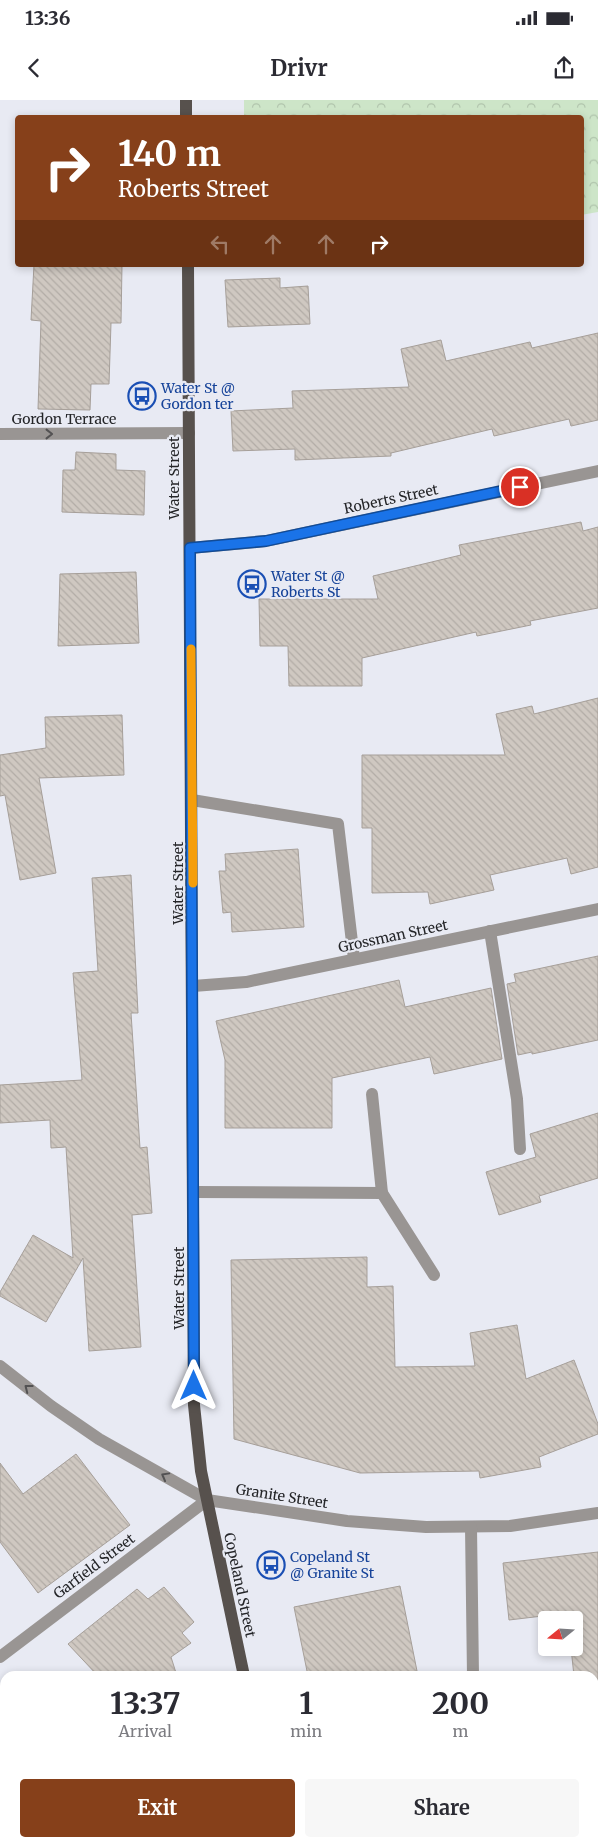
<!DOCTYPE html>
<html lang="en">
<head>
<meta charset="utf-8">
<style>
	:root { --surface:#fff; --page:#f7f7f7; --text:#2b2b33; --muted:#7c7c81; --accent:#86401a }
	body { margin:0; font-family:Merriweather,serif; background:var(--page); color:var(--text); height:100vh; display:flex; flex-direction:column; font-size:19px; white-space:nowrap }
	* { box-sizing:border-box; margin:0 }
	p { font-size:16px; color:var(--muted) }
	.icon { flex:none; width:28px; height:28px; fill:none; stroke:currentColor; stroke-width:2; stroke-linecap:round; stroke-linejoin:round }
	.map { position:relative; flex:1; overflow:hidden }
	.details { position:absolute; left:0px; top:1571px; width:599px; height:176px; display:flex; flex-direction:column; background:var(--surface); border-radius:15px 15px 0 0; box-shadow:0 2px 8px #0003 }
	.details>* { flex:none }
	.banner { position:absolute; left:15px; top:15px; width:569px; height:152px; border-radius:5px; box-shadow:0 2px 8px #0003; background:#86401a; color:#fff; overflow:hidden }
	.needle { width:32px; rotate:252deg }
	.fabs { position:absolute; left:538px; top:1511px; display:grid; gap:10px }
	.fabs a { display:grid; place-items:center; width:45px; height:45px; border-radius:5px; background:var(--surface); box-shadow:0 2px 8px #0003; font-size:25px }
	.pin { position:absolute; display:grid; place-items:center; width:42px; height:42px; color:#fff; margin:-21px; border:2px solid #fff; border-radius:50%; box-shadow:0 1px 5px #0007 }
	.me { position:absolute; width:55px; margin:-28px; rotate:0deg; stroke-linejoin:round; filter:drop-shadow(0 0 4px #0008) }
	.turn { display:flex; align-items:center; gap:18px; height:105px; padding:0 20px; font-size:22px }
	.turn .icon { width:65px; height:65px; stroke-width:2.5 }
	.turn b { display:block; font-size:35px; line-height:42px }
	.lanes { display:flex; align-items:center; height:48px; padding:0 20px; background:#0003; justify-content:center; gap:25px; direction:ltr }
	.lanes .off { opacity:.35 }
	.eta { display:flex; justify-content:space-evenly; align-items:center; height:85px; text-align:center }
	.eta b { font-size:30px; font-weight:700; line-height:35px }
	.primary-button { display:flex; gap:10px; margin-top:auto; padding:10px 20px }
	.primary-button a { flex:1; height:58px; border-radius:5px; background:var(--accent); color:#fff; font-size:20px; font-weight:700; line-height:58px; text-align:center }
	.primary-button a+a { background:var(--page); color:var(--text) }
	.status { display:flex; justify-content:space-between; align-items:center; height:35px; padding:0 25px; background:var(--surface); direction:ltr }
	.status svg { height:14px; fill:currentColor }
	header { display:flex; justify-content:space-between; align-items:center; height:65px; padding:0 20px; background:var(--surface); font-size:22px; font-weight:700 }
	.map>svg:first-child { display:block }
	.park { fill:url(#park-crowns) }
	.building { fill:url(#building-back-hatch); stroke:#a69f99 }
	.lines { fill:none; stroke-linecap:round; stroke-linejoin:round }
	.minor { stroke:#999593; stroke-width:12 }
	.major { stroke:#57514d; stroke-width:12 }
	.oneway { stroke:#535253 }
	.route-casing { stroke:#114b97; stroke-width:12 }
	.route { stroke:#1a73e8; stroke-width:9 }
	.slow { stroke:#f59e0b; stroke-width:9 }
	.labels { text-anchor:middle; stroke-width:4.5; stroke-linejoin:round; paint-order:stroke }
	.transit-label { font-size:14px; fill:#164399; stroke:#e8eaf3; text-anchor:start }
	.street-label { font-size:14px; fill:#242528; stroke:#e8eaf3 }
</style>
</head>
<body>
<div class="status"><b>13:36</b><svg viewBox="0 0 49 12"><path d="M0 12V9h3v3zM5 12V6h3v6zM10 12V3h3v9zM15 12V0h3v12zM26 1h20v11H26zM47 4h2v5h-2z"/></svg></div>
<header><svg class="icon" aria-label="back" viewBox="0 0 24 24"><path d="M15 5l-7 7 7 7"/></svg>Drivr<svg class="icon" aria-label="share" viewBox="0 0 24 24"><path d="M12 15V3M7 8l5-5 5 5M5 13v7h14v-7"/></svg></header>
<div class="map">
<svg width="598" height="1747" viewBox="0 0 598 1747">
	<defs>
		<pattern id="park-crowns" width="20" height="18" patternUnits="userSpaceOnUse" patternTransform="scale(1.25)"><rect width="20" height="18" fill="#cde5c8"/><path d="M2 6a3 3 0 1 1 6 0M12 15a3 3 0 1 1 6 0" fill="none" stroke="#b0c4ac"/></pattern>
		<pattern id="building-back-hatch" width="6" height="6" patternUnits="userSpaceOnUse" patternTransform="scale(1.25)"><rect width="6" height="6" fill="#cfc8c1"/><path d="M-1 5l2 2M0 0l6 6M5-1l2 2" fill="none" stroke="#b2aca6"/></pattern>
	</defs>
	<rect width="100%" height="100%" fill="#e8eaf3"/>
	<path class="park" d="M244,0H598V112L581,115V18L244,17Z"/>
	<g class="building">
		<path d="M34,165H122L121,223H111L109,284H91L90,310L38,309L41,221L31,220Z"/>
		<path d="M280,178V188L308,186L310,224L228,227L225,180Z"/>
		<path d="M598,233V320L571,326L569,319L494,336L492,329L391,353V356L295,360V349L233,351L231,311L293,308L292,291L409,287L401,249L441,240L446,261L530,242L532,248Z"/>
		<path d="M76,352L116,354V370L145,371L144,415L62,412L63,370H75Z"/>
		<path d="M581,422L583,431L598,427V508L530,521L531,525L477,536L476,532L362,558V586H289L288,546H260L259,499H378L373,476L461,455L459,445Z"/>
		<path d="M136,472L139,543L58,546L60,474Z"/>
		<path d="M598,598V767L571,774L567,758L490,775L494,790L430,804L428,792L372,793V728H362V655H505L496,614L532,606L534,614Z"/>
		<path d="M122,615L124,675L39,678L56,773L20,780L5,695L0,696V655L46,648L45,617Z"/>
		<path d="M298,749L304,827L232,832L231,812L223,813L219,771H226L225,754Z"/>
		<path d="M131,775L138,913H131L140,1048L147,1047L152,1113L132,1115L141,1247L89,1251L83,1158L46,1222L0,1196V1192L33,1135L73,1158L66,1047L51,1048L50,1020L0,1023V985L82,980L73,873L98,871L92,778Z"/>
		<path d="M598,856V940L532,954V952L518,955L507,884L516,882L514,874Z"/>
		<path d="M399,880L405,907L491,888L502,959L434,974L430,957L332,978V1028H225V960L216,921Z"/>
		<path d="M598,1013V1078L539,1096L541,1102L499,1115L486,1072L536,1057L530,1034Z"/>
		<path d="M367,1157V1187L393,1186L395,1267L475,1266L470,1233L517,1225L526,1279L574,1260L598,1324V1334L539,1357L541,1367L480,1378L479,1371L360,1373L234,1339L231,1160Z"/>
		<path d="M76,1354L130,1425L38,1493L0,1442V1363L23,1394Z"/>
		<path d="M598,1452V1591H594V1576H574L571,1548H574V1520H569L568,1513L509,1520L503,1463Z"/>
		<path d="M400,1486L418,1576H308L294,1507Z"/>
		<path d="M164,1487L194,1522L182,1533L191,1543L171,1557L177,1576H98L68,1544L137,1489L148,1499Z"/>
	</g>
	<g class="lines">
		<g class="minor">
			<path d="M0,334L189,333"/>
			<path d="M190,448L266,441L598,371"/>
			<path d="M192,700L338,724L354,859"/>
			<path d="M490,831L517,999L520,1049"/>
			<path d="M193,886L246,882L598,809"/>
			<path d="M372,994L382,1093"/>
			<path d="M194,1092L382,1093L434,1175"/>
			<path d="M0,1266L51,1306L99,1339L207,1400L347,1421L426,1427L510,1426L598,1413"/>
			<path d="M471,1427L473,1576"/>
			<path d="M0,1557L207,1400"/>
		</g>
		<g class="major">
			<path d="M186,0V18"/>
			<path d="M188,165L194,1305L201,1371L244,1576"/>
			<path d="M278,1742L279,1747"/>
		</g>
	</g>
	<defs><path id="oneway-chevron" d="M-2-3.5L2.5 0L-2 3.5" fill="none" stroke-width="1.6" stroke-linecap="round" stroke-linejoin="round" transform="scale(1.25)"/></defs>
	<g class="oneway">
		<use href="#oneway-chevron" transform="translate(49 334)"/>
		<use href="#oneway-chevron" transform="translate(28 1288) rotate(-142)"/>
		<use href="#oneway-chevron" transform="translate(165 1376) rotate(-151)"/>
	</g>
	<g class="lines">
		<g class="route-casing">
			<path id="route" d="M194,1286L190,448L266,441L520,387"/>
		</g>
		<use href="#route" class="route"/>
		<path class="slow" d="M191,549L193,783"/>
	</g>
	<defs>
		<g id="bus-ring" transform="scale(1.4375)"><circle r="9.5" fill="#e8eaf3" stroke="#1a4fb4" stroke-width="1.5"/><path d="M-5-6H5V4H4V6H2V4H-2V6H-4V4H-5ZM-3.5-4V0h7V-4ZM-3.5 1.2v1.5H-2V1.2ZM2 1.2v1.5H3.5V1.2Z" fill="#1a4fb4"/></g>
	</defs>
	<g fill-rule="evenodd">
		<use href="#bus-ring" x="142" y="296"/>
		<use href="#bus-ring" x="252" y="484"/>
		<use href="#bus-ring" x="271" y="1465"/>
	</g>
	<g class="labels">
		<g class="transit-label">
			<text x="161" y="293">Water St @<tspan x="161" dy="16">Gordon ter</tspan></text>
			<text x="271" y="481">Water St @<tspan x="271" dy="16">Roberts St</tspan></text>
			<text x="290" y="1462">Copeland St<tspan x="290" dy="16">@ Granite St</tspan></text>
		</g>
		<g class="street-label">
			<text x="64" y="324">Gordon Terrace</text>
			<text transform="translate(174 378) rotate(-90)" y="5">Water Street</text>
			<text transform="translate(391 399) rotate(-12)" y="5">Roberts Street</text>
			<text transform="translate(178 783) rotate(-90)" y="5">Water Street</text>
			<text transform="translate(393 836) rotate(-12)" y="5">Grossman Street</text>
			<text transform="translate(179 1188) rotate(-90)" y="5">Water Street</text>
			<text transform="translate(282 1396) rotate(9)" y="5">Granite Street</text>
			<text transform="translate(94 1466) rotate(-37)" y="5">Garfield Street</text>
			<text transform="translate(240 1485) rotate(78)" y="5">Copeland Street</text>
		</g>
	</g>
</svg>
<div class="fabs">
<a><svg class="needle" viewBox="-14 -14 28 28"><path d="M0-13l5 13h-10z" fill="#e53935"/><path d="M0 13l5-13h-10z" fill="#7c7c81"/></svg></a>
</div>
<div class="pin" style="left:520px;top:387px;background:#d93025"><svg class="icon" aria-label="arrive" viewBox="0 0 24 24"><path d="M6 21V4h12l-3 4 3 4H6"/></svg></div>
<svg class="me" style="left:194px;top:1286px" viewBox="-20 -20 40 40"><path d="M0-17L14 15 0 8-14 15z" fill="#1a73e8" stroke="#fff" stroke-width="4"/></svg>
<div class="banner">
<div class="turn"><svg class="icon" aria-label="right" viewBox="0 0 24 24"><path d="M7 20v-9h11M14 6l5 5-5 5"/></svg><div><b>140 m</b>Roberts Street</div></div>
<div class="lanes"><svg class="icon off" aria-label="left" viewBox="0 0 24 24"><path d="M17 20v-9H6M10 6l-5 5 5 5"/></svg><svg class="icon off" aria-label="ahead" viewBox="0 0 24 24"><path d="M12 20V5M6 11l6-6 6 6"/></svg><svg class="icon off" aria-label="ahead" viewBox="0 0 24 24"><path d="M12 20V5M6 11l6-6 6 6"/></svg><svg class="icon" aria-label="right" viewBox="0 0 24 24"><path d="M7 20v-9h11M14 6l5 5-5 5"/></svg></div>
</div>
<section class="details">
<div class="eta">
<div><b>13:37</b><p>Arrival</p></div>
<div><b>1</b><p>min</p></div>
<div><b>200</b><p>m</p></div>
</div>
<div class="primary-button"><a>Exit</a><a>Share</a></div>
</section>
</div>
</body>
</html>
